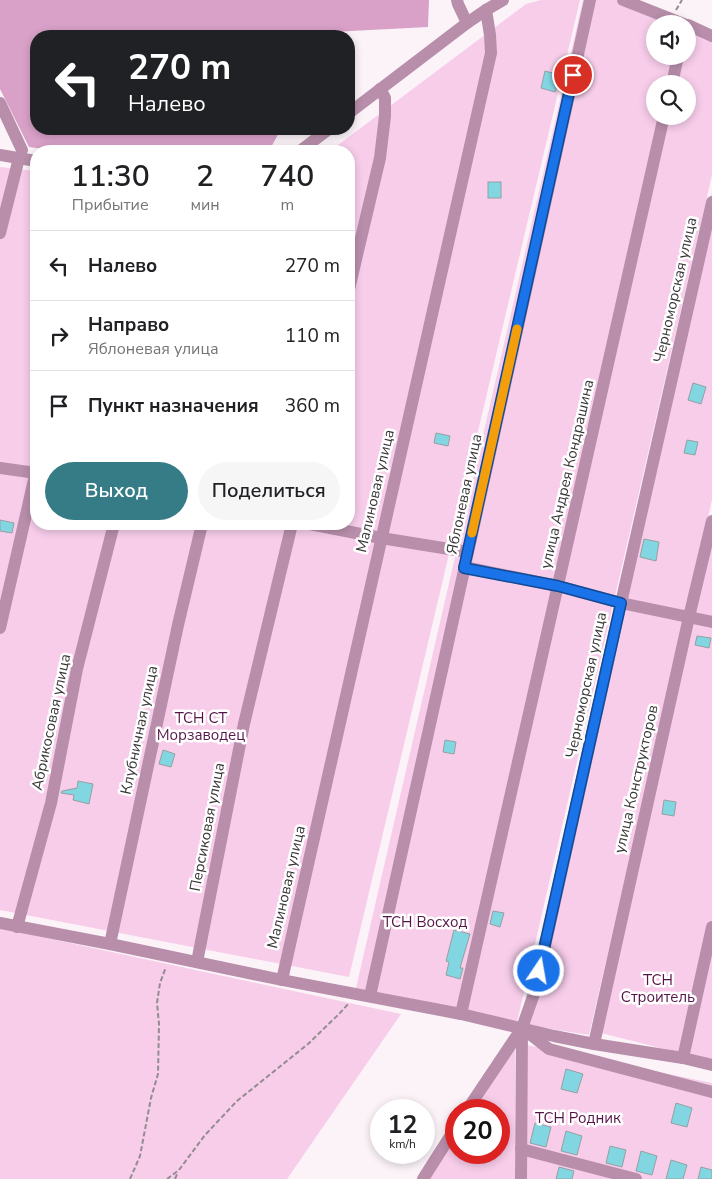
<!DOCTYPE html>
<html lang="ru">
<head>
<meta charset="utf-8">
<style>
	:root { --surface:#fff; --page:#f6f6f6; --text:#202124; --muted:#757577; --line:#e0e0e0; --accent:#357c86 }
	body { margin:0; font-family:"Nunito Sans",sans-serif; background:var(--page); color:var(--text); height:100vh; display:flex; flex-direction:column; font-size:19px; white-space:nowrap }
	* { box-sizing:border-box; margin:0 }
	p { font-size:16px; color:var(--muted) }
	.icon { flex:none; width:28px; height:28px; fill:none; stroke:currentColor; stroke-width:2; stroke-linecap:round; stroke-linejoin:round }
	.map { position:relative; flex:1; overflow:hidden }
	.sheet { position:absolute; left:30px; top:145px; width:325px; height:385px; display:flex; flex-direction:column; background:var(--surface); border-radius:20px; box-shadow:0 2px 8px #0003 }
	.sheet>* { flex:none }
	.banner { position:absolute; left:30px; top:30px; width:325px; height:105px; border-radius:20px; box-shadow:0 2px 8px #0003; background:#202124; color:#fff; overflow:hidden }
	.tools { position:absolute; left:646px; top:15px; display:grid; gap:10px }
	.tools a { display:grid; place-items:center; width:50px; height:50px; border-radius:50%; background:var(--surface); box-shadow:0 2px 8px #0003; font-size:25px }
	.speed { position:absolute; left:370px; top:1099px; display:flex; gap:10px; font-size:25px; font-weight:700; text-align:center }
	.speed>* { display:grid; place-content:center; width:65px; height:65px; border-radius:50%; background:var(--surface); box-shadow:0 2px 8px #0003; line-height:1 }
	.speed small { font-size:12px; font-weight:400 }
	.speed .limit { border:8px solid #d22; background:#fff; color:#111 }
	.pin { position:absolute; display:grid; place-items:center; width:42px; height:42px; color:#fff; margin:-21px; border:2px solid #fff; border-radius:50%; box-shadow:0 1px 5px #0007 }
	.me { position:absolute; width:55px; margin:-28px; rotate:12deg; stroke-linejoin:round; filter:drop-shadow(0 0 4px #0008) }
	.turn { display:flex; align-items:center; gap:18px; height:105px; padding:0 15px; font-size:22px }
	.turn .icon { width:65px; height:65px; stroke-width:2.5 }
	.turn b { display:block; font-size:35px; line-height:42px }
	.eta { display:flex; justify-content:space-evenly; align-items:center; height:85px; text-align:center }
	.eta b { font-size:30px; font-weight:600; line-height:35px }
	.cta { display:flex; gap:10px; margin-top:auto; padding:10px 15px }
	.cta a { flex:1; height:58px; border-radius:30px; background:var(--accent); color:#fff; font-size:20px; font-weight:600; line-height:58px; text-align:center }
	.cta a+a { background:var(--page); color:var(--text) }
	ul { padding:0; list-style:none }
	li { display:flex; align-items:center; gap:15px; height:70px; padding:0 15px; border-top:1px solid var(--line) }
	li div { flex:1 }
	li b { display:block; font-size:19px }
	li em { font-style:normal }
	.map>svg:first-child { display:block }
	.green { fill:#f7cdea }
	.forest { fill:#d9a1c8 }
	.building { fill:#81d6e2; stroke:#96a0a1 }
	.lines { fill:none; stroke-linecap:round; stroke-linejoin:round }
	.path { stroke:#928d90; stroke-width:2; stroke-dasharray:5 2.5; stroke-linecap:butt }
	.minor { stroke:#b88eab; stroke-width:12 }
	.route-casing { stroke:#114b97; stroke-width:12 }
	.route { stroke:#1a73e8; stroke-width:9 }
	.slow { stroke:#f59e0b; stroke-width:9 }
	.labels { text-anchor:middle; stroke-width:5; stroke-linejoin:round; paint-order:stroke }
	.street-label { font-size:15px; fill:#383537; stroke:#fff }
	.park-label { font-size:15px; fill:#561548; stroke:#fff }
</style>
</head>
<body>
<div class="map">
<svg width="712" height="1179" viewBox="0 0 712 1179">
	<rect width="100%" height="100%" fill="#fbf3f8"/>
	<g class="green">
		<path d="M541,0H580L349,977L0,910V167L36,171V524H349V151H330L526,4Z"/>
		<path d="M583,0H616L676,24H655V56H674L668,84H655V116H660L459,1008L356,988Z"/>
		<path d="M688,28L712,40V175L517,1022L463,1011L666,116H688V84H674L680,56H688Z"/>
		<path d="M712,192V500L589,1035L520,1024Z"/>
		<path d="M712,518V1061L593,1031Z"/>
		<path d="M0,928L401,1014L287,1179H0Z"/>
		<path d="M517,1043L712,1083V1179H517Z"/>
		<path d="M515,1044V1179H426L456,1133V1152H499V1110H472Z"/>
	</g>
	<path class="forest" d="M0,0H429L428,27L332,32L329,36H36V129H281L269,151H58L29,147L0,89Z"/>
	<g class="building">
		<path d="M545,71L560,75L555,92L541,88Z"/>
		<rect x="488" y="182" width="13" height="16"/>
		<path d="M693,383L706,387L701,404L688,400Z"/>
		<path d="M436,433L450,436L448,446L434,443Z"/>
		<path d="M687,440L698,442L695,455L684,453Z"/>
		<path d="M0,520L14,523L12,533L0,531Z"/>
		<path d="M644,539L659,542L656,561L640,557Z"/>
		<path d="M697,636L711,638L709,648L695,645Z"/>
		<path d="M445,740L456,742L454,754L443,752Z"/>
		<path d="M163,750L175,754L171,767L159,764Z"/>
		<path d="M78,781L93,784L89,804L73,800L74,795L61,793L62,791L77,788Z"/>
		<path d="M664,800L676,802L674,816L662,814Z"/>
		<path d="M493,911L504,913L500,927L490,924Z"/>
		<path d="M454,930L470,934L460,968H463L460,979L446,975L449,962L446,961Z"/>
		<path d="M566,1069L583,1074L577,1093L561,1089Z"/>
		<path d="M676,1103L692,1108L687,1127L671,1123Z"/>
		<path d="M535,1123L551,1127L546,1147L530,1143Z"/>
		<path d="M566,1131L582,1136L577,1155L561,1151Z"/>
		<path d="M610,1146L626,1150L622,1167L606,1163Z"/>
		<path d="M641,1151L657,1156L652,1175L636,1171Z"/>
		<path d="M671,1160L687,1165L683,1179H666Z"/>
		<path d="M559,1167L574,1171L572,1179H556Z"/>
		<path d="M701,1167L712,1170V1179H698Z"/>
	</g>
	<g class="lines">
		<g class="path">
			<path d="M676,10L682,0"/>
			<path d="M130,1179L140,1156L151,1098L158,1074L159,1024L157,1003L160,983L166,967"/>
			<path d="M167,1179L179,1170L205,1135L237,1101L308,1044L339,1014L349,1003"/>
			<path d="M175,1179L178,1172"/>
		</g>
		<g class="minor">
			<path d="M457,0L458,4L467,23"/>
			<path d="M623,0L684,24"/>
			<path d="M688,25L712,36"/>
			<path d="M672,84L678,56"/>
			<path d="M0,103L22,150"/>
			<path d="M349,113L467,23L486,10L503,0"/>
			<path d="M300,151L329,129"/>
			<path d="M0,155L36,161"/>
			<path d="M0,233L19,158"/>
			<path d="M349,289L380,158L385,116V98L380,89"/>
			<path d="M0,468L36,473"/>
			<path d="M310,524L381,538L468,552"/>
			<path d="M464,567L558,586L621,603L712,622"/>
			<path d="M0,628L36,471"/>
			<path d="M0,923L110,944L282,980L461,1014L554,1036L594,1044L683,1058L712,1065"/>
			<path d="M17,927L51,803L77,669L114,524"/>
			<path d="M110,944L178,625L202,524"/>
			<path d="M197,962L244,724L292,524"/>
			<path d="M282,980L491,53L490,35L486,10"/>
			<path d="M370,996C442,664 516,332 590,0"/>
			<path d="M461,1014L664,116"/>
			<path d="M526,1031L549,1049L712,1092"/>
			<path d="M594,1044L689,617L712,521"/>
			<path d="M683,1058L712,927"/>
			<path d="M467,1110L522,1028L535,991L621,603L712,202"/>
			<path d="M521,1149L636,1179"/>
			<path d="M423,1179L456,1127"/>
			<path d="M521,1179L522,1028"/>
		</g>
	</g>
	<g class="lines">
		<g class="route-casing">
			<path id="route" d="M539,971L621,603L558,586L464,568L573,75"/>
		</g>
		<use href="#route" class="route"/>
		<path class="slow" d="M472,533L517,329"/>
	</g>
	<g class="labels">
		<g class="street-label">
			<text transform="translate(675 290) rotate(-77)" y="5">Черноморская улица</text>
			<text transform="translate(567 474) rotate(-77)" y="5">улица Андрея Кондрашина</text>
			<text transform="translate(375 491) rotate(-77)" y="5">Малиновая улица</text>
			<text transform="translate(464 494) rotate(-78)" y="5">Яблоневая улица</text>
			<text transform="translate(586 685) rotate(-78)" y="5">Черноморская улица</text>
			<text transform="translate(51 722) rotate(-78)" y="5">Абрикосовая улица</text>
			<text transform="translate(139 730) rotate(-78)" y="5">Клубничная улица</text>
			<text transform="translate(636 779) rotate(-77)" y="5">улица Конструкторов</text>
			<text transform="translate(207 827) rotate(-79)" y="5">Персиковая улица</text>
			<text transform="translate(286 887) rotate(-77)" y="5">Малиновая улица</text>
		</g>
		<g class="park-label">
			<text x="201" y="723">ТСН СТ<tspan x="201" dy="17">Морзаводец</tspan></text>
			<text x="425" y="927">ТСН Восход</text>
			<text x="658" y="985">ТСН<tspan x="658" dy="17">Строитель</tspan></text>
			<text x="578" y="1123">ТСН Родник</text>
		</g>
	</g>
</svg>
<div class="tools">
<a><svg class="icon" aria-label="sound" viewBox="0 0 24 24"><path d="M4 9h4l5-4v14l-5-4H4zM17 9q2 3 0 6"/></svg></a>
<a><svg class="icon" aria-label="search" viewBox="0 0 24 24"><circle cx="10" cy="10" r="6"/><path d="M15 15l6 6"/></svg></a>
</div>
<div class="speed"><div>12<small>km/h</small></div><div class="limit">20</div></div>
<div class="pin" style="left:573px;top:75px;background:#d93025"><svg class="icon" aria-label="arrive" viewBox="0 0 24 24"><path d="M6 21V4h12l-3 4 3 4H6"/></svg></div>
<svg class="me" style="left:539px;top:971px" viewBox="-20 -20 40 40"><circle r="17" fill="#1a73e8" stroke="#fff" stroke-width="3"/><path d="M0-11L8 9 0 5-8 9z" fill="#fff"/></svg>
<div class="banner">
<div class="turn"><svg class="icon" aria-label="left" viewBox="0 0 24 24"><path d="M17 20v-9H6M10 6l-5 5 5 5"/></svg><div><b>270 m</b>Налево</div></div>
</div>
<section class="sheet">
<div class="eta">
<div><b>11:30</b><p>Прибытие</p></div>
<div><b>2</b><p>мин</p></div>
<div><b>740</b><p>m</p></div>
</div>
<ul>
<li><svg class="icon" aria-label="left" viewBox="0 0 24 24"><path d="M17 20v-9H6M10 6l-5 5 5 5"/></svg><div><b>Налево</b></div><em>270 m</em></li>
<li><svg class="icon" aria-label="right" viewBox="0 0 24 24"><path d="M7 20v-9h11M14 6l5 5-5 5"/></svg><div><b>Направо</b><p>Яблоневая улица</p></div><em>110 m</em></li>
<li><svg class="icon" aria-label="arrive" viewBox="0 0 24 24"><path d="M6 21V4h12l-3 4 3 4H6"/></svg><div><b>Пункт назначения</b></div><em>360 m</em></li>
</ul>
<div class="cta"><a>Выход</a><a>Поделиться</a></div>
</section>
</div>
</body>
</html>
